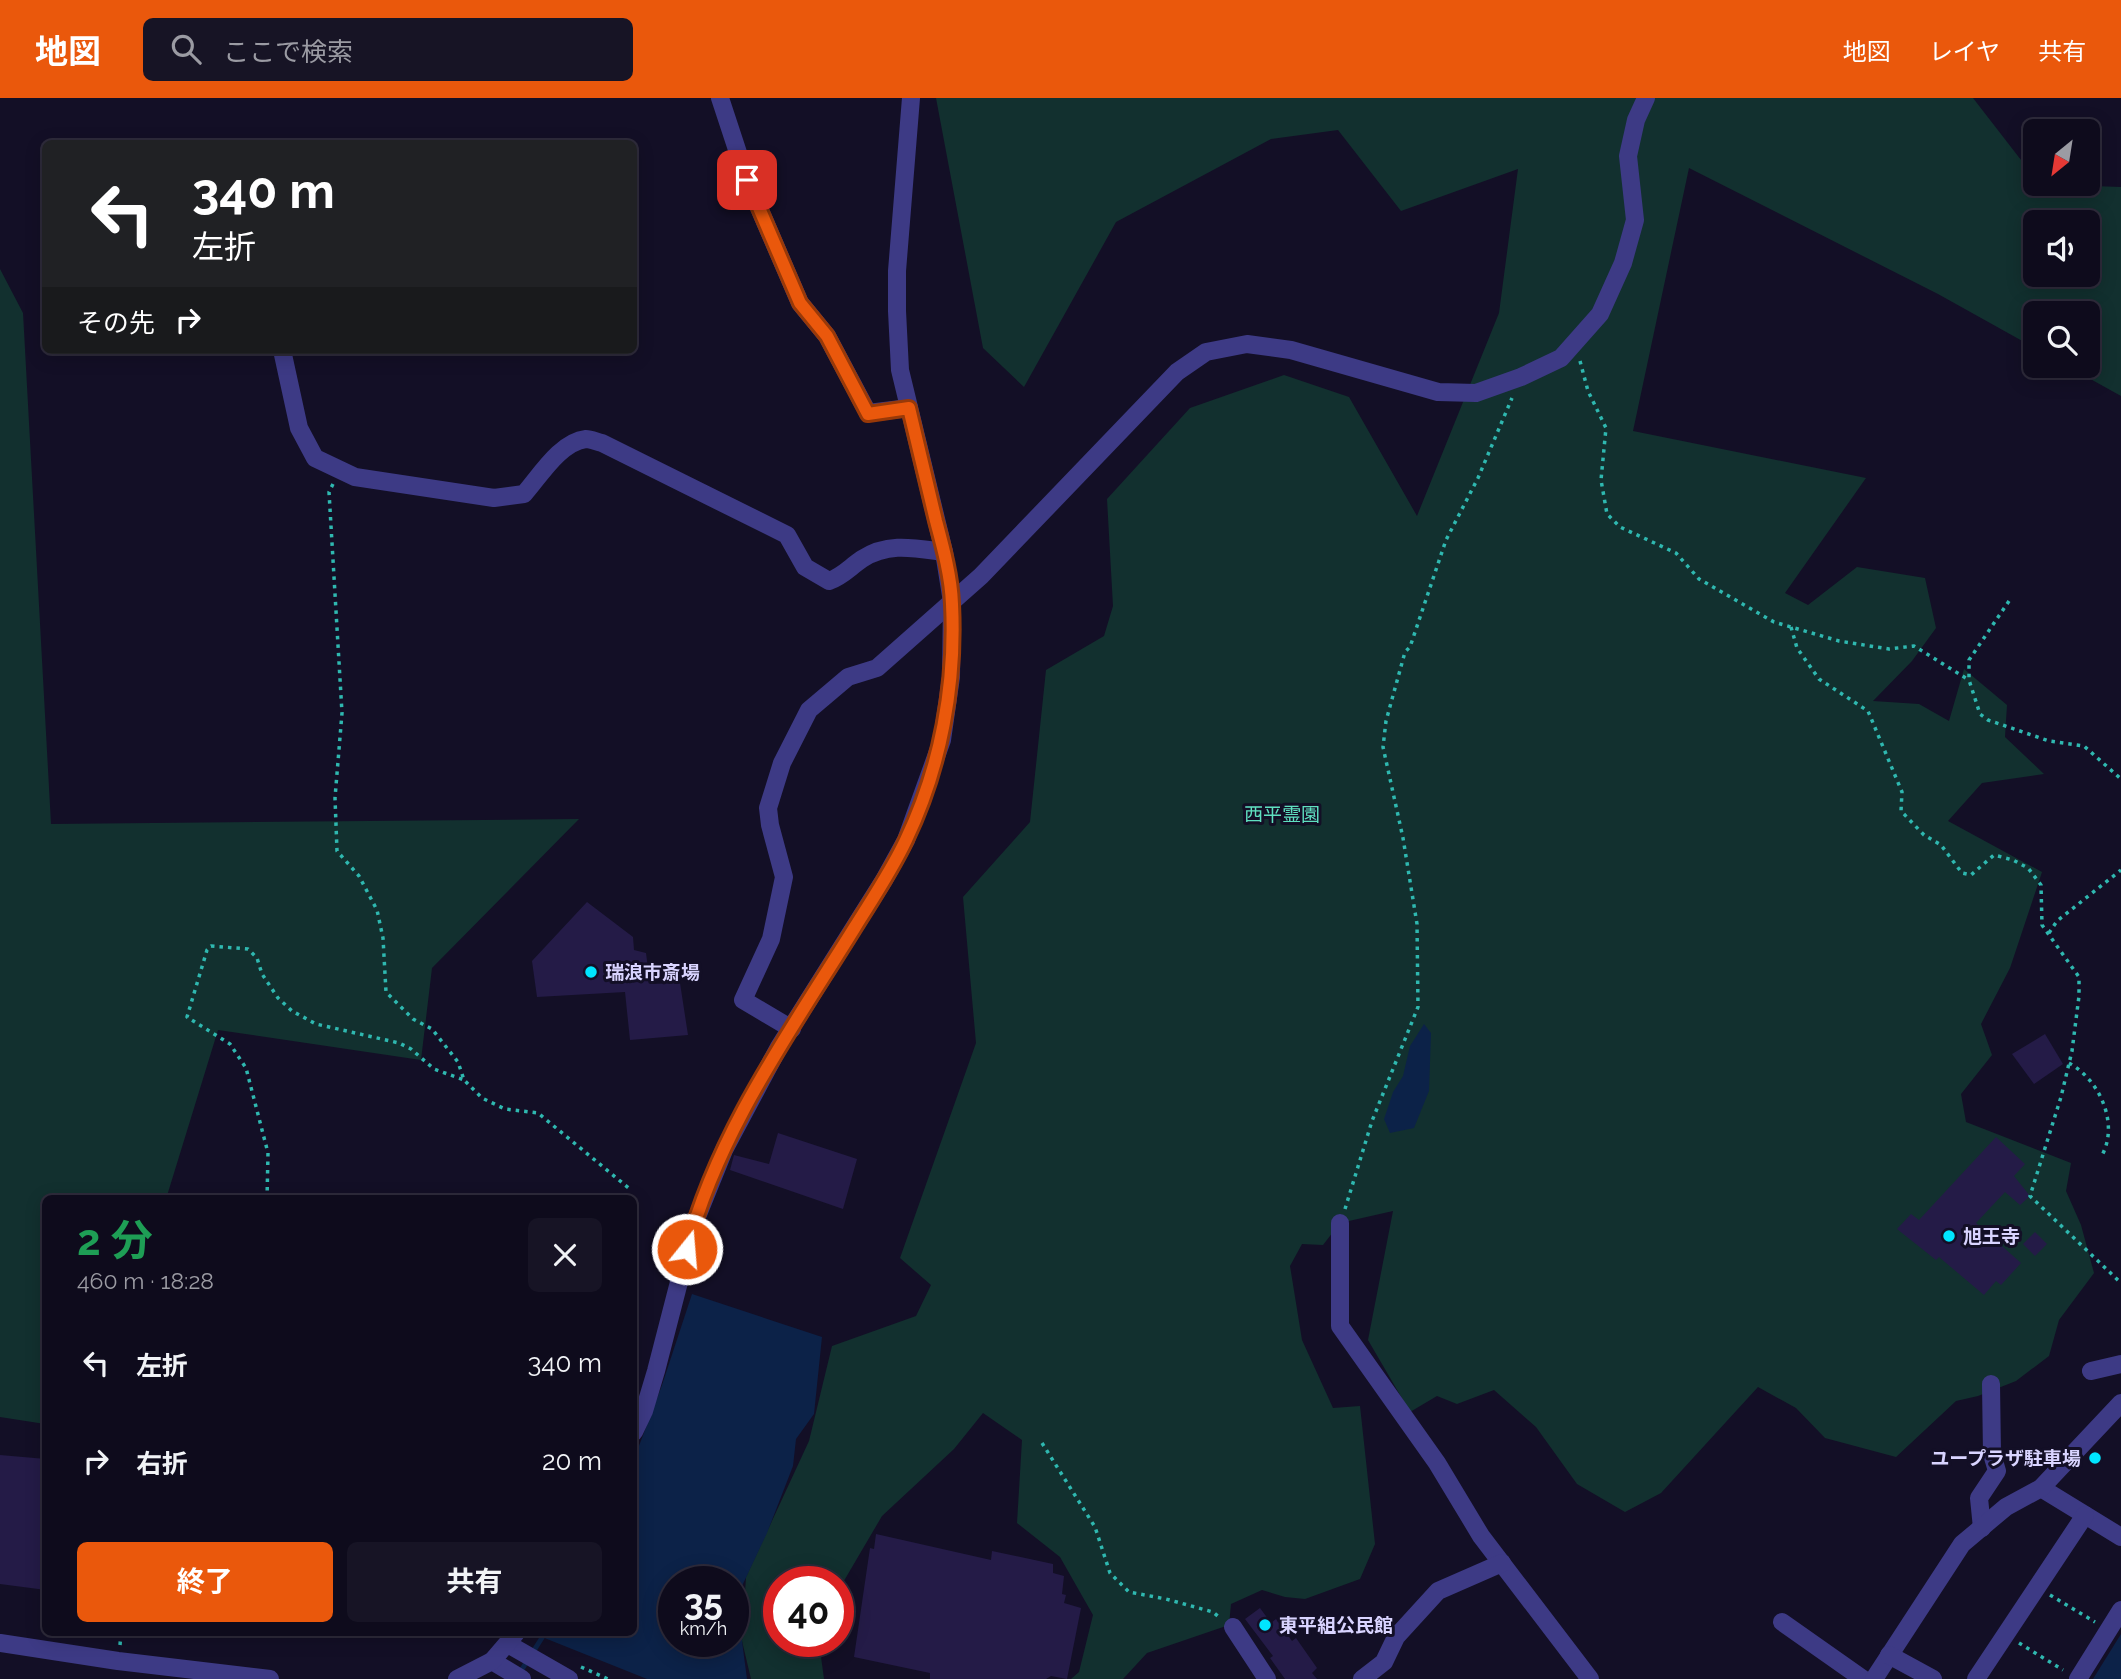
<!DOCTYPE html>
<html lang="ja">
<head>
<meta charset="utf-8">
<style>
	:root { --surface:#0e0b1c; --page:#171425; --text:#f1f3f6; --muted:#9b9ba3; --line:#2e2b3b; --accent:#ea580c }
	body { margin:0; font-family:Raleway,"Noto Sans JP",sans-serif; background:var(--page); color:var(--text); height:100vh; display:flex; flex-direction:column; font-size:26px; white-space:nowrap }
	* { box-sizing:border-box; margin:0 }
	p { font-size:23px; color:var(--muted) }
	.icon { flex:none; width:38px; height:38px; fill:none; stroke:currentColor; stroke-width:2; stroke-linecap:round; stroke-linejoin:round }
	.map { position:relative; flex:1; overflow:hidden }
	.details { position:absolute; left:42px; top:1097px; width:595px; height:441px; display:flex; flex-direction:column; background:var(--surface); border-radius:10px; box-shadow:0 4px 18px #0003,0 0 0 2px var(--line) }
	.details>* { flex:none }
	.top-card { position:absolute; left:42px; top:42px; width:595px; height:214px; border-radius:10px; box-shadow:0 4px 18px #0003,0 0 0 2px var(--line); background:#202124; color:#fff; overflow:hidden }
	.needle { width:46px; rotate:210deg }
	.buttons { position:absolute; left:2023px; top:21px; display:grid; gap:14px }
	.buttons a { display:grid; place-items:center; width:77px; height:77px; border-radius:10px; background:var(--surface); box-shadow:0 4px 18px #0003,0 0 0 2px var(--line); font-size:35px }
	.speed { position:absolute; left:658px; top:1468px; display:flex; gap:14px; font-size:35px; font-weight:700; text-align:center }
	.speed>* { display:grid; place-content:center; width:91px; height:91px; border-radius:50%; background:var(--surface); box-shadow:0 4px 18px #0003,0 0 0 2px var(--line); line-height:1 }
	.speed small { font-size:18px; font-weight:400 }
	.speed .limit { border:10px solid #d22; background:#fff; color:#111 }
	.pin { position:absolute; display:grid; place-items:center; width:60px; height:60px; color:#fff; margin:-30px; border-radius:14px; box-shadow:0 4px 10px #0006 }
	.me { position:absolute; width:77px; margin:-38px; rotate:17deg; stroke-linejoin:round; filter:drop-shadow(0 0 5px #0008) }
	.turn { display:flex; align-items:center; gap:24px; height:147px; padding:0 35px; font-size:32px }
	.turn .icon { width:91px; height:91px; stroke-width:2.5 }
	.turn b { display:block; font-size:49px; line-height:60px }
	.then { display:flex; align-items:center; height:66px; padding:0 35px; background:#0003; gap:14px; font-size:26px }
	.round { display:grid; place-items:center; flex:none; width:74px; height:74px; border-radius:10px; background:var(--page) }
	.headline { display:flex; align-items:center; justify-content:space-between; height:119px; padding:0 35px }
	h1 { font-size:42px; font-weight:700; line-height:52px; color:#1e9e55 }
	.action { display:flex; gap:14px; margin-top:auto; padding:14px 35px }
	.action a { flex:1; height:80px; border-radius:10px; background:var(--accent); color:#fff; font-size:28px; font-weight:700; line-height:80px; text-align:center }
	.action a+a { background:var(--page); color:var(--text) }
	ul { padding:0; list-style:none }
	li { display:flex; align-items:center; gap:21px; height:98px; padding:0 35px }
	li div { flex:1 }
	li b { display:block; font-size:26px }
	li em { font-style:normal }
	header { display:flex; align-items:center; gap:42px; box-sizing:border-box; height:98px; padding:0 35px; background:var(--accent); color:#fff }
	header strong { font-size:33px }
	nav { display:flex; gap:38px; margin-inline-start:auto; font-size:24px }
	.search { width:490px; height:63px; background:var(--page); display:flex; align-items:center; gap:18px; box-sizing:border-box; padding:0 24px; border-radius:10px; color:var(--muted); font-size:26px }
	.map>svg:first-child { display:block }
	.green { fill:#12302f; fill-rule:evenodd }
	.water { fill:#0c2248; fill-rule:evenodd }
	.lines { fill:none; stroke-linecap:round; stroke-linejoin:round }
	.stream { stroke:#0c2248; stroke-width:5 }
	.building { fill:#241b47 }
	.path { stroke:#2fb8b0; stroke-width:3.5; stroke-dasharray:3.5 5; stroke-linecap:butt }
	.minor { stroke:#3d3a85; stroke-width:18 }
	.tertiary { stroke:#3d3a85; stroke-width:18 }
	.route-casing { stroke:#983908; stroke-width:18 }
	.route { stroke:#ea580c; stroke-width:12 }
	.poi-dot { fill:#00e5ff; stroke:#130f26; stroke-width:2.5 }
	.labels { text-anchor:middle; stroke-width:6; stroke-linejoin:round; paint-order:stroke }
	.park-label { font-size:19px; fill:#5fe0c0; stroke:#130f26 }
	.poi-label { font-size:19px; font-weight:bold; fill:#d9d4ff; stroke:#130f26; text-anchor:start }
</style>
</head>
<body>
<header>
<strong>地図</strong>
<div class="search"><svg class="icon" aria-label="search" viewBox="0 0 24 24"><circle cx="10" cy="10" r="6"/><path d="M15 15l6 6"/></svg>ここで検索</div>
<nav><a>地図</a><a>レイヤ</a><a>共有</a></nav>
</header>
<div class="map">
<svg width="2121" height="1581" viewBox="0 0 2121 1581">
	<rect width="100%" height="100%" fill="#130f26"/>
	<g class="green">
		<path d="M936,0H1973L2035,80V86L2121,89V298L2067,268H2088V215H2035V250L1938,196L1689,70L1633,333L1866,380L1785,495L1808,507L1857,469L1925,480L1936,530L1912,563L1873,603L1919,606L1949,623L1964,571L2007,607L2005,639L2044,676L1982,685L1948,723L2042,774L2010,870L1981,926L1992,957L1961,996L1966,1024L2071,1065L2066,1093L2081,1127L2094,1175L2059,1222L2049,1258L2016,1283L1978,1298L1956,1303L1896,1359L1825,1340L1796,1310L1758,1289L1661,1395L1625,1414L1577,1386L1536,1329L1494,1292L1457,1306L1437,1298L1410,1314L1368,1242L1393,1113L1340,1125L1323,1147L1302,1146L1290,1168L1302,1242L1333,1310L1360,1308L1375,1446L1360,1481L1305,1501L1285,1499L1262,1492L1231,1506L1229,1527L1147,1555L1123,1581H1071L1079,1574L1093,1517L1060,1459L1017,1425L1022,1342L983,1315L954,1351L882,1418L838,1493V1484H779V1544H819L824,1581H751L742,1543L746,1479L809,1343L832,1248L916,1218L931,1187L900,1160L976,945L963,799L1030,724L1046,572L1104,538L1113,508L1107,401L1190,310L1284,277L1349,299L1417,418L1499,215L1518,71L1401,113L1338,32L1271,41L1116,124L1024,289L983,250ZM2035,124H2088V177H2035Z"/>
		<path d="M0,171L23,215L51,726L579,721L432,870L421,962L218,932L166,1101H46L45,1326L0,1319Z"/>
	</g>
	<g class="water">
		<path d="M1424,926L1431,935L1429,993L1414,1030L1390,1035L1384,1021L1393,994L1403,978L1410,948Z"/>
		<path d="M692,1196L822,1239L814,1316L796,1341L793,1368L767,1435L742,1488V1543L747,1581H647L532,1535H634V1361L662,1287ZM674,1484H733V1544H674Z"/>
		<path d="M2121,1536V1581H2093Z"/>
	</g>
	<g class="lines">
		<path class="stream" d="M519,1576L545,1535"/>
	</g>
	<g class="building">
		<path d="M587,804L633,839L634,852L646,855L650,886L680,885L688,937L630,942L625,894L537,899L532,863Z"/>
		<path d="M2045,936L2063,966L2034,986L2012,956Z"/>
		<path d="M778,1035L857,1061L843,1111L730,1072L734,1057L769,1066Z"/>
		<path d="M1996,1039L2025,1066L2014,1078L2030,1098L2020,1107L2005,1094L1976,1125L2021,1165L2001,1187L1996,1183L1984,1197L1939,1159L1936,1162L1897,1131L1911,1116L1919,1122Z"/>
		<path d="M2035,1134L2047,1146L2035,1158L2023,1146Z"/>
		<path d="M0,1357L46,1361V1492L0,1486Z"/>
		<path d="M876,1436L991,1462L992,1453L1053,1466V1475L1064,1478L1062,1496L1066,1497L1064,1505L1081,1510L1067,1581L1051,1578L1046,1581H930V1575L854,1559L870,1450L874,1451Z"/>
		<path d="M1260,1510L1271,1525L1276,1521L1292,1543L1296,1540L1317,1570L1312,1575L1317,1581H1285L1270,1560L1273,1558L1245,1521Z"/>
	</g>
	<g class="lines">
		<g class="path">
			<path d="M1580,263L1588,293L1606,330L1601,382L1607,416L1620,429L1676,455L1699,481L1774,524L1839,543L1889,551L1914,548L1969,582"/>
			<path d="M333,386L329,394L342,615L335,700L337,753L359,778L377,812L383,840L386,894L413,921L432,931L458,964L464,982L482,1000L505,1011L538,1015L631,1092"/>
			<path d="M2009,503L1969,562V582L1980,616L1988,622L2049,643L2084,648L2121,681"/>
			<path d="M1791,529L1797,550L1819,581L1868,613L1902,694L1901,713L1924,737L1941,747L1962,775L1971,777L1994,757L2013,762L2028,770L2041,787L2042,827L2079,879V898L2072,953L2061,999L2030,1098L2121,1185"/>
			<path d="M2049,835L2057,823L2121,772"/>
			<path d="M2069,965C2100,982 2120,1027 2101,1059"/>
			<path d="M267,1101L268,1055L246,970L230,946L187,919L207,852L211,848L248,851L257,860L262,876L278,900L292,913L316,926L399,945L411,951L434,971L464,982"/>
			<path d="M1345,1111L1372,1023L1418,909L1417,826L1403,740L1383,649L1386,623L1405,554L1410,549L1446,442L1478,380L1512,300"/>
			<path d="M1042,1345L1095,1429L1110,1475L1129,1494L1166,1501L1213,1514L1220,1520"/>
			<path d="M2050,1497L2095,1524"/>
			<path d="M2019,1545L2063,1572"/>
			<path d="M120,1547L121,1535"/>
			<path d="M581,1569L608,1581"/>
		</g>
		<g class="minor">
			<path d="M720,0L747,82L800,205L827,238L868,315L909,310"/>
			<path d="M282,252L299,330L315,360L355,379L494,400L524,396C540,378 560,344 586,341C591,341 597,344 602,345L787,437L805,469L829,483C843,478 850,469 862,461C888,444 914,450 944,454"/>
			<path d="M792,931L743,902L771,841L784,779L770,727L768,710L782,665L809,612L848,579L877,570L981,478L1177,274L1206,254L1247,246L1291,252L1438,294L1476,295L1521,279L1561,260L1600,216L1623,165L1635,122L1628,58L1636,22L1646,0"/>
			<path d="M1340,1125V1228L1437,1365L1481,1438L1590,1581"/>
			<path d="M2091,1273L2121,1266"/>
			<path d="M2041,1390L2121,1439"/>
			<path d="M1982,1430L1979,1400L1997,1373L1992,1356L1991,1286"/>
			<path d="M1782,1524L1863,1581"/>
			<path d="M1233,1529L1267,1581"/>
			<path d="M508,1546L569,1581"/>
			<path d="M492,1563L522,1581"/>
			<path d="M1362,1581L1384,1564L1396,1539L1438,1493L1502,1465"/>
			<path d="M1874,1581L1962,1446L2006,1409L2041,1390L2121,1305"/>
			<path d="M1976,1581L2085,1417"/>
			<path d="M2078,1581L2121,1512"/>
		</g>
		<g class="tertiary">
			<path d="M634,1334L644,1313L656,1273L694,1126L724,1052L779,949L884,782L906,742L942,642L951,579L952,504L944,454L900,272L897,213V173L911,0"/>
			<path d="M0,1545L118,1563L270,1581"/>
			<path d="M1889,1557L1933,1581"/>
			<path d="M457,1581L492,1563L516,1535"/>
		</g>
	</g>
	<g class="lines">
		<g class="route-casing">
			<path id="route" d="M687,1151C718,1033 792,931 855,829C873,800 892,772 906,742C941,669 956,586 952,506C951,478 943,449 936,423C927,385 918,347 909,310L868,316L827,238L800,205L747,82"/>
		</g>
		<use href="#route" class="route"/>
	</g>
	<g class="poi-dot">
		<circle cx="591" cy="874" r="7"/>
		<circle cx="1949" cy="1138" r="7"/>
		<circle cx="2095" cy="1360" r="7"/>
		<circle cx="1265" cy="1527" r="7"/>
	</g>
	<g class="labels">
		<g class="park-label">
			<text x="1282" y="723">西平霊園</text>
		</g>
		<g class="poi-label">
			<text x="605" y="881">瑞浪市斎場</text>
			<text x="1963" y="1145">旭王寺</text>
			<text x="2081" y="1367" text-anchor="end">ユープラザ駐車場</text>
			<text x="1279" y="1534">東平組公民館</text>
		</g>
	</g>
</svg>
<div class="buttons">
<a><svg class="needle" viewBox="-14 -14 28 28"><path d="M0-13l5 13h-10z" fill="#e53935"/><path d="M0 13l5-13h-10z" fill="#9b9ba3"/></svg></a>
<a><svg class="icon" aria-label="sound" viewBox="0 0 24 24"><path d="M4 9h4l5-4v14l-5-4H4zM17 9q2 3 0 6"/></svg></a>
<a><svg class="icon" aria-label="search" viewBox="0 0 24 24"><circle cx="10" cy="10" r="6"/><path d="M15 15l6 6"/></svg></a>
</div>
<div class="speed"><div>35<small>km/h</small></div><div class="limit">40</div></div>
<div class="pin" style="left:747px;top:82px;background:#d93025"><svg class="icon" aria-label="arrive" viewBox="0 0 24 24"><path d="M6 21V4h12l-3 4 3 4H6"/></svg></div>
<svg class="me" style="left:687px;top:1151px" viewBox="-20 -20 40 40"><circle r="17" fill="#ea580c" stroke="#fff" stroke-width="3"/><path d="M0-11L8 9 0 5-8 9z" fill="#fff"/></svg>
<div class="top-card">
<div class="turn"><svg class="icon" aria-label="left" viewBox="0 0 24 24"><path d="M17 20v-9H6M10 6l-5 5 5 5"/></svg><div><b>340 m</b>左折</div></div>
<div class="then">その先<svg class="icon" aria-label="right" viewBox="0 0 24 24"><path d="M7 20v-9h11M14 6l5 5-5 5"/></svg></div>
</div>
<section class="details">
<div class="headline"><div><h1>2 分</h1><p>460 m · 18:28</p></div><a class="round"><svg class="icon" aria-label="close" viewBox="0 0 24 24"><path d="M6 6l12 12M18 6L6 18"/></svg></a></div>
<ul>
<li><svg class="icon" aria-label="left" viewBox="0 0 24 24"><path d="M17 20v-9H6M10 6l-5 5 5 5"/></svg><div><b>左折</b></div><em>340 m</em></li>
<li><svg class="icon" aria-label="right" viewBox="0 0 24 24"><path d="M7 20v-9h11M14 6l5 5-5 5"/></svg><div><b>右折</b></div><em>20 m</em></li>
</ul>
<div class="action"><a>終了</a><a>共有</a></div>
</section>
</div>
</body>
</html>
